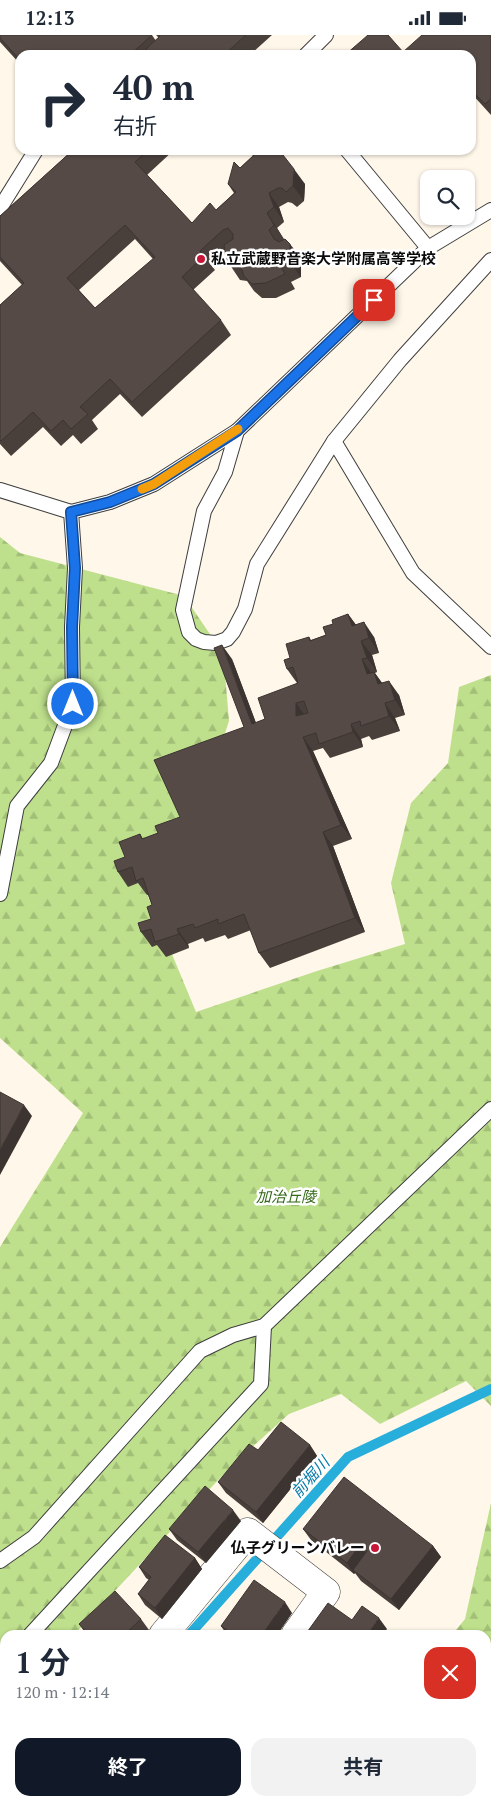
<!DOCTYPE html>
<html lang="ja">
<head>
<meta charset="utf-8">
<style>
	:root { --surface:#fff; --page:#f2f2f3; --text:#1f2937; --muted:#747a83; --accent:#111827 }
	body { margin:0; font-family:"PT Serif","Noto Sans JP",serif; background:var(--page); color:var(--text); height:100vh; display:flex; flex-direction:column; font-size:19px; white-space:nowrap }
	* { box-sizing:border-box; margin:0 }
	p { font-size:16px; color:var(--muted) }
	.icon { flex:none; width:28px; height:28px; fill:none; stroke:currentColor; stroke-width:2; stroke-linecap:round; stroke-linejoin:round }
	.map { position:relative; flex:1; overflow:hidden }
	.sheet { position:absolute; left:0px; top:1595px; width:491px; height:176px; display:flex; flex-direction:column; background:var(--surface); border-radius:15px 15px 0 0; box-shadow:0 1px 4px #0004 }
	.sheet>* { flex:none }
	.hud { position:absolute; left:15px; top:15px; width:461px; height:105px; border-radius:15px; box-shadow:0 1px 4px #0004; background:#fff; color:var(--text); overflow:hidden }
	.controls { position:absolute; left:420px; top:135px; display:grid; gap:10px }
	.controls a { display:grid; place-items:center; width:55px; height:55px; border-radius:10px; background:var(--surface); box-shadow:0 1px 4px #0004; font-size:25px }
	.pin { position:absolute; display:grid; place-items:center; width:42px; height:42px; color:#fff; margin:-21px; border-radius:10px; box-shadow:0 2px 8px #0006 }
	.me { position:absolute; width:55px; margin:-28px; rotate:0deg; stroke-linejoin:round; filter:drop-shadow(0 0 4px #0008) }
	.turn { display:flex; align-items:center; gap:18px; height:105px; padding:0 15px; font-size:22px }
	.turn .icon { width:65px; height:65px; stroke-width:2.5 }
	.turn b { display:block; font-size:35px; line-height:42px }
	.round { display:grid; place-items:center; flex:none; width:52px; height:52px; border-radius:15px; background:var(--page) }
	.overview { display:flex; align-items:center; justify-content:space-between; height:85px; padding:0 15px }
	h1 { font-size:30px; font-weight:700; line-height:38px }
	.cta { display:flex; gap:10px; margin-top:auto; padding:10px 15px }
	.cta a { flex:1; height:58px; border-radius:15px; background:var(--accent); color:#fff; font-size:20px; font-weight:700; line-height:58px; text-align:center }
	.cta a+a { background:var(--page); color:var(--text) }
	.status { display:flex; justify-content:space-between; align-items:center; height:35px; padding:0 25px; background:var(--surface); direction:ltr }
	.status svg { height:14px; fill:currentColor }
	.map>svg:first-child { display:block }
	.forest { fill:url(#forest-firs) }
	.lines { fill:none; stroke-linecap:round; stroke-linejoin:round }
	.stream { stroke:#27aedb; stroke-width:10 }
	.service-casing { stroke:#3e3e3e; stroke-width:16 }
	.minor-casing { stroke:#3e3e3e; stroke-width:29 }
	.service { stroke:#fff; stroke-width:14 }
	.minor { stroke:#fff; stroke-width:28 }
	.wall { fill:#49403c; fill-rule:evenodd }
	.shaded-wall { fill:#3c3431 }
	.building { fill:#554a46; stroke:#3c3431; fill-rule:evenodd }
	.route-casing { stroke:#114b97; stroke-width:12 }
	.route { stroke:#1a73e8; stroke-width:9 }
	.slow { stroke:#f59e0b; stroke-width:9 }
	.poi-dot { fill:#c81638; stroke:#fff; stroke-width:2 }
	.labels { text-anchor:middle; stroke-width:5; stroke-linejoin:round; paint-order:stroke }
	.poi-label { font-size:15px; font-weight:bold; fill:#0b0b0b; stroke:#fff; text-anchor:start }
	.park-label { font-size:15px; font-style:italic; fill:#336816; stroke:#fff }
	.water-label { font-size:16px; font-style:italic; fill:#097aa8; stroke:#fff }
</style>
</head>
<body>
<div class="status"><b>12:13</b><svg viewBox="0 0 49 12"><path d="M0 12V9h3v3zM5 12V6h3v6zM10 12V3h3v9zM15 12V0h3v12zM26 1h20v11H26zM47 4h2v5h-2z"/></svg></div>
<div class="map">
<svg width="491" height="1771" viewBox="0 0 491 1771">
	<defs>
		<pattern id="forest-firs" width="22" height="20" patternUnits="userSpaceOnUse" patternTransform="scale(1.25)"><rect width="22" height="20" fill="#bee08c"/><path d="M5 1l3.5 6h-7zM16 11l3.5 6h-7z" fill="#a2bf77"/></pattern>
	</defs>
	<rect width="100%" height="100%" fill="#fff7e9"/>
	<g class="forest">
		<path d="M0,502L20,518L184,561L216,608L224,627L229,686L193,795L142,847L196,977L317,936L405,909L391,848L411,768L448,728L459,652L491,640V1371L466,1346L380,1389L341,1359L289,1379L248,1416L220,1443L74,1600H5V1662L0,1666V1212L83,1078L0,1003Z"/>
		<path d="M491,1468V1771H354L356,1766H486V1600H452L465,1584Z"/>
	</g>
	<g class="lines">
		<g class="stream">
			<path d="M189,1600L348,1422L491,1354"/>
			<path d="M30,1766L33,1771"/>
		</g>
		<g class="service-casing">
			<g id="service">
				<path d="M306,20L326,0"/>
				<path d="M347,115L428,213L491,175"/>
				<path d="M0,173L36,115"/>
				<path d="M428,213L237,396L225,437L204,476L183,575L189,597L196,604L204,607L216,608L227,604L233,597L245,574L257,529L334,406L400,325L491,225"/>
				<path d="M334,406L413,538L491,612"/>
				<path d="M0,455L71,477L75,533L72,592L73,669L51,728L17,771L0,859"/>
				<path d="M71,477L110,467L154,449L237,396"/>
				<path d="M0,1526L34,1502L200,1316L233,1300L264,1291L491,1074"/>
				<path d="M30,1600L261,1349L264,1291"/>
				<path d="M0,1630L5,1625"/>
			</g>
		</g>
		<g class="minor-casing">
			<g id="minor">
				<path d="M163,1600L248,1497L326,1557L295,1600"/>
				<path d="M0,1690L5,1685"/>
				<path d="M138,1771L140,1766"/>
				<path d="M264,1771L266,1766"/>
			</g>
		</g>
		<use href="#service" class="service"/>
		<use href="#minor" class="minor"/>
	</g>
	<g class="wall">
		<path d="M0,0H152L156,6L159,3L156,0H272L250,20H20V29L0,7Z"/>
		<path d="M491,0V80L471,58V20Z"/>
		<path d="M73,115H174L147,140L192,188L216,175L234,158L228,149L240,133L253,121L248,115L305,149L304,166L297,172L292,168L288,167L279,172L284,187L277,193L284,204L301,223V242L291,247L295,254L276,263H262L254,256L247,246L240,245L226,224L225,217L211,230L215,235L193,255L221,285L231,300L142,382L120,359L92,385L98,394L81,409L73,400L61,411L43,392L11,421L0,409V270L22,250L0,226V181ZM135,204L153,224L95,273L79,255Z"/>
		<path d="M417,115H425L421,119Z"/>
		<path d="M348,579L356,590L374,602L379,618L372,620L377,637L375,638L382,648L399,660L405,680L395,683L400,696L372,705L369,701L361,704L363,712L330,723L323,713L313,716L352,804L333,811L365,897L270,933L259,918L251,895L228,904L225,900L205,907L203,903L188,909L189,913L166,922L157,910L152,912L141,897L151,884L152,870L148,860H147L138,848L128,852L118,837L125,822L140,799L143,804L158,798L180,782L244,692L232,624L256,688L265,684L297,648L287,634L290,623L309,602L311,605L326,600L333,589Z"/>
		<path d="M310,1410L317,1421L263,1488L226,1458L218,1447L258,1415Z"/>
		<path d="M241,1486L206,1528L177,1505L169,1494Z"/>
		<path d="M303,1494L433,1511L441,1522L399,1575L361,1546L355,1538L354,1539L311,1505Z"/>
		<path d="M195,1523L202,1534L162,1584L145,1570L138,1559L149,1545L146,1543L139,1532Z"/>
		<path d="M292,1578L277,1600H227L221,1591Z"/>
		<path d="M141,1584L149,1595L143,1600H87L79,1589Z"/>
	</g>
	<g class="shaded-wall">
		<path d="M294,134L305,149L304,166L293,151Z"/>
		<path d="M269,158L279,172L284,187L274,172Z"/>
		<path d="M267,178L277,193L284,205L274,190Z"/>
		<path d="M290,209L301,223V242L290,228Z"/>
		<path d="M348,579L359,594L352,591Z"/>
		<path d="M364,587L374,602L379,618L369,603Z"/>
		<path d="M361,606L372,620L377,637L367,623Z"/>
		<path d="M222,610L232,624L262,704L252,689Z"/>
		<path d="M362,624L372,639H367Z"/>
		<path d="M374,637L385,652L378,649Z"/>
		<path d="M389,646L399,660L405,680L395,665Z"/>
		<path d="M296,668L306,682L296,681Z"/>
		<path d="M385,668L395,683L400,696L389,681Z"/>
		<path d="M351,689L361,704L363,712L353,697Z"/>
		<path d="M303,702L313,716L352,804L341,790Z"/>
		<path d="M323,797L333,811L365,897L355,883Z"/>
		<path d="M177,894L188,909L189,913L179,899Z"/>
		<path d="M24,1070L32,1081L0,1140V1115Z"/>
		<path d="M310,1410L317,1421L263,1488L256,1477Z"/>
		<path d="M233,1475L241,1486L206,1528L198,1517Z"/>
		<path d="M360,1510L368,1521L353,1535L355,1538L354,1539L347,1528Z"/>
		<path d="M433,1511L441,1522L399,1575L391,1564Z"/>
		<path d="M195,1523L202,1534L162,1584L155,1573Z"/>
		<path d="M285,1567L292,1578L277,1600H262Z"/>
		<path d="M379,1583L387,1594L383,1600H367Z"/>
	</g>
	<g class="building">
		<path d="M0,0H152L130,20H20V25L0,3Z"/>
		<path d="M159,0H246L224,20H152L146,14L160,1Z"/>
		<path d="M368,0H388L403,17L422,0H491V64L485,69L471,55V20H345Z"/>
		<path d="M73,115H148L135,127L192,188L210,168L216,175L236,157L228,149L234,127L240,133L254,120L248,115H279L294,134L293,151L286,157L282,153H278L269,158L274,172L267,178L274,190L269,195L274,204L279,207L285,204L290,209V228L281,232L285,239L266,248L252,249L244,241L242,235L238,232L230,230L226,224L224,210L233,204V199L228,193L223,195L200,216L204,221L182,242L221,285L132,367L110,344L80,372L88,379L71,394L63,385L51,396L33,377L1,406L0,405V270L24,248L0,222V181ZM125,190L155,222L95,273L67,243Z"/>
		<path d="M348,579L352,591L364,587L369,603L361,606L367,623L362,624L367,639L374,637L378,649L389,646L395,665L385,668L389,681L361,691L360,686L351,689L353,697L319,709L316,698L303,702L341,790L323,797L355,883L259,918L244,879L218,889V884L195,893L193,889L177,894L179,899L155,907L151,894L141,897L138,888L151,884L147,872L152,870L143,843L136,846L132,832L118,837L114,826L125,822L119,807L140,799L142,804L158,798L155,791L180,782L154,725L244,692L214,613L222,610L252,689L265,684L258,663L298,648L293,632L287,634L284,625L290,623L286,609L309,602L310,606L326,600L323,592L333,589L332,585ZM304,666L308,678L296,681V668Z"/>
		<path d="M0,1057L24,1070L0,1115Z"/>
		<path d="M281,1387L310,1410L256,1477L218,1447L249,1409L258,1415Z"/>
		<path d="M344,1442L433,1511L391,1564L353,1535L367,1516L360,1510L347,1528L303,1494Z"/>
		<path d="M205,1451L233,1475L198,1517L169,1494Z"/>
		<path d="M165,1500L195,1523L155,1573L138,1559L151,1542L139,1532Z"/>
		<path d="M254,1545L285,1567L262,1600H234L221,1591Z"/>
		<path d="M115,1556L141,1584L124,1600H89L79,1589Z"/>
		<path d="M328,1568L352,1585L362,1571L379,1583L367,1600H305Z"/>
	</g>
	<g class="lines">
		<g class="route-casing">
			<path id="route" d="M73,669L72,592L75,533L71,477L110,467L154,449L237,396L374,265"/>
		</g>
		<use href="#route" class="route"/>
		<path class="slow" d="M142,454L154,449L238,394"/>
	</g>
	<g class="poi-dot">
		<circle cx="201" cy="224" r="5"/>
		<circle cx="375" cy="1513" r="5"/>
	</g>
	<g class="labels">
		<g class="poi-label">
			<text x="211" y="229">私立武蔵野音楽大学附属高等学校</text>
			<text x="365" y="1518" text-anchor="end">仏子グリーンバレー</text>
		</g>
		<g class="park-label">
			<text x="286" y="1167">加治丘陵</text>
		</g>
		<g class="water-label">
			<text transform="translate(310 1442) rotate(-48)" y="6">前堀川</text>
		</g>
	</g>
</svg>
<div class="controls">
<a><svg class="icon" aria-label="search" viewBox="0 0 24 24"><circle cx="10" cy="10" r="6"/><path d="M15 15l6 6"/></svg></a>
</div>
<div class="pin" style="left:374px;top:265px;background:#d93025"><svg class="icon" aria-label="arrive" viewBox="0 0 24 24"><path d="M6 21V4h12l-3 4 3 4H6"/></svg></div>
<svg class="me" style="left:73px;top:669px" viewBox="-20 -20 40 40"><circle r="17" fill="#1a73e8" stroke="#fff" stroke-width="3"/><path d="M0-11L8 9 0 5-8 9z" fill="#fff"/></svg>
<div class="hud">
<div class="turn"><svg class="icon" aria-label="right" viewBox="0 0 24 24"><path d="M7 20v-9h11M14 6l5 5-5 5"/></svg><div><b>40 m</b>右折</div></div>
</div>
<section class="sheet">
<div class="overview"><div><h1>1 分</h1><p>120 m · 12:14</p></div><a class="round" style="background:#d93025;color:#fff"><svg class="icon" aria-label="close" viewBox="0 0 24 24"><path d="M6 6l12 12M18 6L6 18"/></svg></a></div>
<div class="cta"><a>終了</a><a>共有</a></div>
</section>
</div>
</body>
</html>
